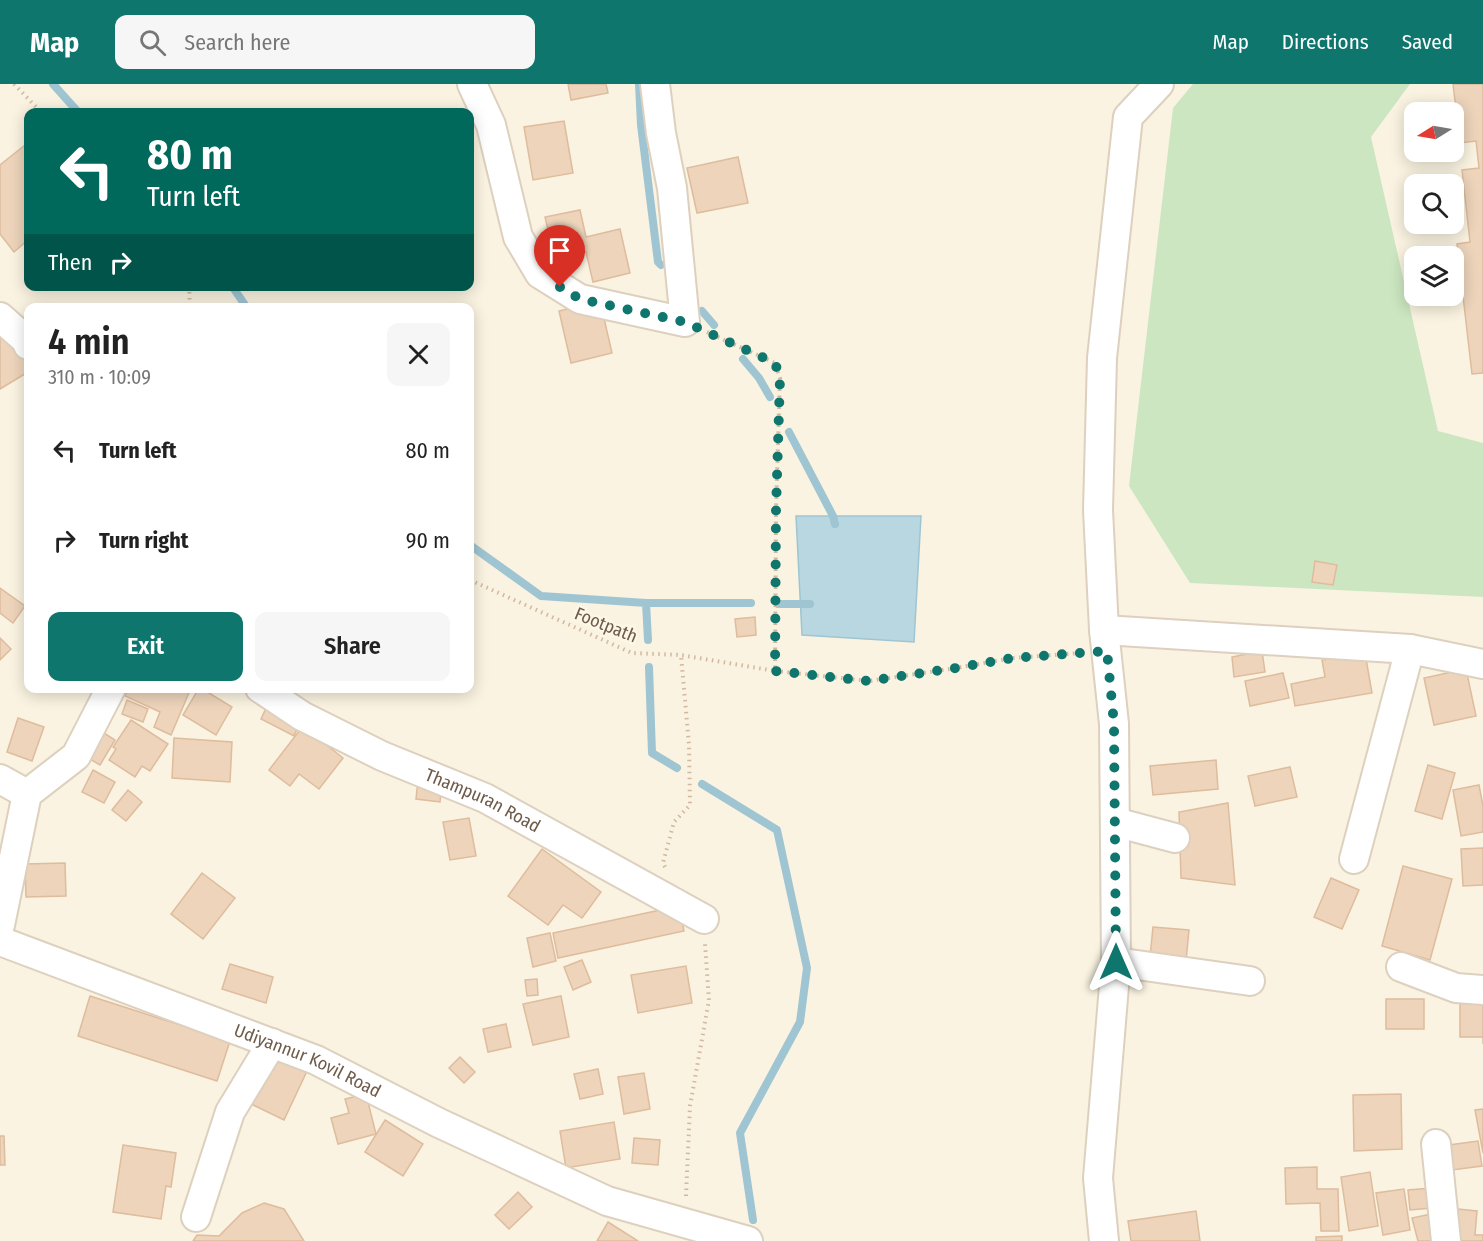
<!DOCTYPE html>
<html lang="en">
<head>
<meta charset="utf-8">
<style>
	:root { --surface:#fff; --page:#f6f6f6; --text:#222; --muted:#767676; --accent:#0f766e }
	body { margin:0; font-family:"Fira Sans Condensed",sans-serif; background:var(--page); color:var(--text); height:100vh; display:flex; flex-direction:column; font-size:22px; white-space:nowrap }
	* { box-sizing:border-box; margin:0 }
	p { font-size:20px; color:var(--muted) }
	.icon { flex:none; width:33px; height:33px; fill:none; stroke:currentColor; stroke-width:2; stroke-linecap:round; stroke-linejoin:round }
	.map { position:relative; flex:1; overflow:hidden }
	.drawer { position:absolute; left:24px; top:219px; width:450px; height:390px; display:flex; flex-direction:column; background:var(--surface); border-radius:12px; box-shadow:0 3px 15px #0003 }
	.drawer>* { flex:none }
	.guide { position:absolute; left:24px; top:24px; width:450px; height:183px; border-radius:12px; box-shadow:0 3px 15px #0003; background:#00695c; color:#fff; overflow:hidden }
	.needle { width:39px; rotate:259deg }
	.controls { position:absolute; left:1404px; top:18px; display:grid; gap:12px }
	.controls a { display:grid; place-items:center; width:60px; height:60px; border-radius:12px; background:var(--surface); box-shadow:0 3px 15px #0003; font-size:30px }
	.pin { position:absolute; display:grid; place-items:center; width:51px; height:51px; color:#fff; margin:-62px -26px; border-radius:50% 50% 50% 0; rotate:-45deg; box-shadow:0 0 6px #0007 }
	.pin .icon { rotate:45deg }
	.me { position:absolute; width:66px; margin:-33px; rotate:0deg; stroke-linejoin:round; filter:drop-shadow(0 0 4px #0008) }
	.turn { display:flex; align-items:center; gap:21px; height:126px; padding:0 24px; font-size:27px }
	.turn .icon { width:78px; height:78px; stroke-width:2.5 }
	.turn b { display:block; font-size:42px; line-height:51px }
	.then { display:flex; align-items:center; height:57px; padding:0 24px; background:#0003; gap:12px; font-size:22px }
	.round { display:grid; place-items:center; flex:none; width:63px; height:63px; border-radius:12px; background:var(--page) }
	.headline { display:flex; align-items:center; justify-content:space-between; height:102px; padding:0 24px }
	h1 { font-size:36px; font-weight:600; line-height:45px }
	.action { display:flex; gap:12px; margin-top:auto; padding:12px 24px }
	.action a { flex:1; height:69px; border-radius:12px; background:var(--accent); color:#fff; font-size:24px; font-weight:600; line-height:69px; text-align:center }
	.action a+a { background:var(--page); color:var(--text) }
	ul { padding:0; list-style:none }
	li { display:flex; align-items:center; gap:18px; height:90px; padding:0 24px }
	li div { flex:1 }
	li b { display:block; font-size:22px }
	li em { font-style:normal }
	header { display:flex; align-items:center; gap:36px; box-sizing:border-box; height:84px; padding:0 30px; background:var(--accent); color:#fff }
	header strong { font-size:28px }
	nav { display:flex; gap:33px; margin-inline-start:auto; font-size:21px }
	.search { width:420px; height:54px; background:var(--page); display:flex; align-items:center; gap:15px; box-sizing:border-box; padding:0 21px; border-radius:12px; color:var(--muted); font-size:22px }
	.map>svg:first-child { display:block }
	.green { fill:#cce6c1 }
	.water { fill:#b8d7e1; stroke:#9fc5d2; stroke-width:1.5 }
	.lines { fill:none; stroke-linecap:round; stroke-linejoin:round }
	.stream { stroke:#9fc5d2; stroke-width:8 }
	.building { fill:#edd4bb; stroke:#debc9d; stroke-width:1.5 }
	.street-casing { stroke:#ddd0be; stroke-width:32 }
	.path { stroke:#d1b89f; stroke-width:4; stroke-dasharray:1.5 4.5; stroke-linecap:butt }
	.street { stroke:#fff; stroke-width:28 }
	.route { stroke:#0f766e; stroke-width:10; stroke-dasharray:0 18 }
	.labels { text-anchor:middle; stroke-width:5; stroke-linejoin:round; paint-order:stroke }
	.street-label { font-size:18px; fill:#6f5b4a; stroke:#fdf7e7 }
</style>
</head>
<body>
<header>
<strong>Map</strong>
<div class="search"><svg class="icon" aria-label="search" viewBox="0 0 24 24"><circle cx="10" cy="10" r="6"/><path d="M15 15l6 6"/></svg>Search here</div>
<nav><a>Map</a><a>Directions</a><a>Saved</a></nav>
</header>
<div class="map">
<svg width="1483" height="1157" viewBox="0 0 1483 1157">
	<rect width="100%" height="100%" fill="#faf3e1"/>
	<path class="green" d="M1193,0H1410L1371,53L1438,347L1483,359V513L1190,499L1129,402L1173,24Z"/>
	<path class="water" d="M796,432H921L914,558L802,551Z"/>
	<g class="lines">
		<g class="stream">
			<path d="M53,0L78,28"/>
			<path d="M639,0L641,41L658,178L661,181"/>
			<path d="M232,202L247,224"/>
			<path d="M702,227L714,241"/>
			<path d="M743,275L759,294L770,313"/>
			<path d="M789,348L833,432L835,440"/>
			<path d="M470,461L541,512L646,519L648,556"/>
			<path d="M646,519H751"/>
			<path d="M778,520H810"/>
			<path d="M649,583L652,669L677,684"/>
			<path d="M702,700L777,746L807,884L800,938L740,1049L753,1136"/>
		</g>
	</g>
	<g class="building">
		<path d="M568,0H606L608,9L571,16Z"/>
		<path d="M1453,0H1483V289L1472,290L1457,160L1470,158L1462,86L1479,84L1476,57L1460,59Z"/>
		<path d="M564,37L573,89L533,96L524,43Z"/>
		<path d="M25,61L28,66V156L14,168L0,150V81Z"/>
		<path d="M738,73L748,119L697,129L687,84Z"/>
		<path d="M580,126L586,153L620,145L630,189L593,198L586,168L570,172L566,150L550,154L545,133Z"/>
		<path d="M600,217L612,269L571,279L559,227Z"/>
		<path d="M11,247L28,275V288L0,305V254Z"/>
		<path d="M1315,477L1337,481L1333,501L1312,498Z"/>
		<path d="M0,504L25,522L13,539L0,529Z"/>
		<path d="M755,533L756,551L737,553L735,535Z"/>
		<path d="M0,554L11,565L0,576Z"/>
		<path d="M1262,567L1265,588L1234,593L1232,573Z"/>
		<path d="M1365,569L1372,609L1295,622L1291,600L1325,593L1322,576Z"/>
		<path d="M1466,585L1476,632L1434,641L1424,594Z"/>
		<path d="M1283,589L1289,614L1250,622L1245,597Z"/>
		<path d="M129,604H191L171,651L154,643L160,628L125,612Z"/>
		<path d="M199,604H201L232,623L216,651L183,631Z"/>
		<path d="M127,616L148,625L143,638L122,630Z"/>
		<path d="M268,620L301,636L294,652L261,635Z"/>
		<path d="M18,634L44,643L32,677L7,668Z"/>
		<path d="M131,636L168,660L150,687L142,682L135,693L109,676L116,665L113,663Z"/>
		<path d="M303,642L343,674L319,705L299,690L290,702L269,686Z"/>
		<path d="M99,646L115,656L100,681L83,671Z"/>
		<path d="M174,654L232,658L230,698L172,694Z"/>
		<path d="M1216,676L1218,705L1153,711L1150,682Z"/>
		<path d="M1428,681L1455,689L1442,735L1415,727Z"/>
		<path d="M1290,683L1297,713L1255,722L1248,692Z"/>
		<path d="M93,686L115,698L104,719L82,708Z"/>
		<path d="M418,696L442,699L440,718L416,715Z"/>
		<path d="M1479,701L1483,722V748L1461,752L1453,706Z"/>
		<path d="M128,706L142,718L126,737L112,726Z"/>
		<path d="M1228,719L1235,801L1181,794L1179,728Z"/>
		<path d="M469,734L476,772L450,776L443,738Z"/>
		<path d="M1483,764V801L1463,802L1461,765Z"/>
		<path d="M542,765L601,808L582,834L563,821L548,841L508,812Z"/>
		<path d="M65,779L66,812L26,813L25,780Z"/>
		<path d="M1403,782L1452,795L1430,876L1382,862Z"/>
		<path d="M202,789L235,814L203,855L171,830Z"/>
		<path d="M1331,794L1359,806L1342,845L1314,833Z"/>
		<path d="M679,822L684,847L558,874L553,849Z"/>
		<path d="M1153,843L1189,846L1186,877L1150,873Z"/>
		<path d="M550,849L556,877L533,883L527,854Z"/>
		<path d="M582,876L591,898L573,906L564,883Z"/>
		<path d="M230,880L273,893L266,919L222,905Z"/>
		<path d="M686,882L692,919L638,929L631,891Z"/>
		<path d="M537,895L538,911L527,912L525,896Z"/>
		<path d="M90,912L230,957L217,997L78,952Z"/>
		<path d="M561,912L569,953L533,961L523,920Z"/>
		<rect x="1386" y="915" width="38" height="30"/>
		<path d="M1460,915H1483V960V953H1460Z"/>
		<path d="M506,940L511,963L488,968L483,945Z"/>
		<path d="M274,971L307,987L284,1036L251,1020Z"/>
		<path d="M460,973L475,988L464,999L449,984Z"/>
		<path d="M598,985L603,1010L580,1015L574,990Z"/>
		<path d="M644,989L650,1025L624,1030L618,993Z"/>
		<path d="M366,1010L376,1050L338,1060L331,1034L349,1029L345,1015Z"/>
		<path d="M1401,1010L1402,1065L1354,1067L1353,1011Z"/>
		<path d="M1483,1025V1069L1475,1026Z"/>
		<path d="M385,1036L423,1060L403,1092L365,1068Z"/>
		<path d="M614,1038L620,1075L566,1084L560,1047Z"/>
		<path d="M0,1052H4L5,1081H0Z"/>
		<path d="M634,1054L660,1056L658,1081L632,1079Z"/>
		<path d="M1478,1057L1482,1082L1452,1086L1449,1061Z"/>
		<path d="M123,1061L176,1069L171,1103L166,1102L161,1135L113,1128Z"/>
		<path d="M1317,1083V1105H1338L1339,1147H1321L1320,1119L1286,1120L1285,1084Z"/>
		<path d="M1370,1088L1378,1142L1349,1147L1341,1093Z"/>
		<path d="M1431,1104L1432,1124L1410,1126L1408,1106Z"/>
		<path d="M1404,1105L1410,1146L1383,1151L1376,1109Z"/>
		<path d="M518,1108L532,1123L509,1145L495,1131Z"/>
		<path d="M264,1119L284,1125L304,1157H193L197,1151L219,1152L242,1129Z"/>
		<path d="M1458,1125L1477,1127L1475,1151H1483V1157H1456Z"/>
		<path d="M1196,1127L1200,1157H1131L1128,1137Z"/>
		<path d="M1436,1129L1443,1157H1418L1412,1134Z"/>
		<path d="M608,1138L638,1157H597Z"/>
		<path d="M1342,1152V1157H1316V1153Z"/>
	</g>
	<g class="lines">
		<g class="street-casing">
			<g id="street">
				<path d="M472,0L491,41L518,153L540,190L580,215L685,238L672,104L661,49L655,0"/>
				<path d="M0,233L26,256L28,261"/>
				<path d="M1104,546L1410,565L1354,775"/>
				<path d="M1410,565L1483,580"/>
				<path id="s1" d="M260,604L302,632L382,672L485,714L704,835"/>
				<path d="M0,695L27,710"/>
				<path d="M1115,738L1175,754"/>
				<path d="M0,841L27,710L76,672L111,604"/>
				<path id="s2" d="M0,857L316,976L439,1039L607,1117L748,1157"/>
				<path d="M1116,878L1250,897"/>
				<path d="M1401,883L1456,904L1483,906"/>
				<path d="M1436,1060L1446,1157"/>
				<path d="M196,1133L230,1028L272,959"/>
				<path d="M1104,1157L1098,1094L1116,878L1114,640L1104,546L1098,426L1102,274L1128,33L1159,0"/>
			</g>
		</g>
		<g class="path">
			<path d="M14,0L41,28"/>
			<path d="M189,202L190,224"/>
			<path d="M707,248L775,279L780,294L776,426L775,587L869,597L956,584L1013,574L1080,569"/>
			<path d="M470,496L632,569L681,571L775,587"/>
			<path d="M665,783L663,779L674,738L690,721L689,661L681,571"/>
			<path d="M686,1112L690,1022L709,916L705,860"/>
		</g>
		<use href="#street" class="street"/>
	</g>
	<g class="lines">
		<path class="route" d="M560,203L580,215L685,238L775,279L780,294L776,426L775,587L868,597L956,584L1013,574L1107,567L1114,640L1116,878"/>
	</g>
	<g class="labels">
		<g class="street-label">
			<text transform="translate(606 541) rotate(22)" y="6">Footpath</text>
			<text dy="6" stroke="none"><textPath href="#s1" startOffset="250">Thampuran Road</textPath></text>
			<text dy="6" stroke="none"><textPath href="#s2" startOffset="330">Udiyannur Kovil Road</textPath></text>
		</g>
	</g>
</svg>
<div class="controls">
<a><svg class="needle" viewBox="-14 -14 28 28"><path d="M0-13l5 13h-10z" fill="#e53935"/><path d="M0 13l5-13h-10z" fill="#767676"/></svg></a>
<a><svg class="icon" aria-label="search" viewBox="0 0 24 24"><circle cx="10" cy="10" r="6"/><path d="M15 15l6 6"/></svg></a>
<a><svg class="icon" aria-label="layers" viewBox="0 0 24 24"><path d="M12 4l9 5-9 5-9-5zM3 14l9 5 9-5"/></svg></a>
</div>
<div class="pin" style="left:560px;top:203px;background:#d93025"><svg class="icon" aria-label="arrive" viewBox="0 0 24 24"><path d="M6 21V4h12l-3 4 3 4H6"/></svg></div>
<svg class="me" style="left:1116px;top:878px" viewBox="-20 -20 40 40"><path d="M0-17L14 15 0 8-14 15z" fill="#0f766e" stroke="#fff" stroke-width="4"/></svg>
<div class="guide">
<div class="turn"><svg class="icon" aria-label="left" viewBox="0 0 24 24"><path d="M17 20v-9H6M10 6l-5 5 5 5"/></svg><div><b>80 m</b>Turn left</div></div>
<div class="then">Then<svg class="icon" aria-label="right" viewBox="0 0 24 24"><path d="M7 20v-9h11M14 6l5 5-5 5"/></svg></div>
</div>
<section class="drawer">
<div class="headline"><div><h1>4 min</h1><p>310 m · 10:09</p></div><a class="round"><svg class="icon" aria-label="close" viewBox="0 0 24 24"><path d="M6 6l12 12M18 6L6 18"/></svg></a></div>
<ul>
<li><svg class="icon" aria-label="left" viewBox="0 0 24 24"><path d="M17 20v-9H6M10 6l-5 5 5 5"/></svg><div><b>Turn left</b></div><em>80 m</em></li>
<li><svg class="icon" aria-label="right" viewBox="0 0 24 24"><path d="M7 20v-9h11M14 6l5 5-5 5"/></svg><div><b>Turn right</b></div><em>90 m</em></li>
</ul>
<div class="action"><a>Exit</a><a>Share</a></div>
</section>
</div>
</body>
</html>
